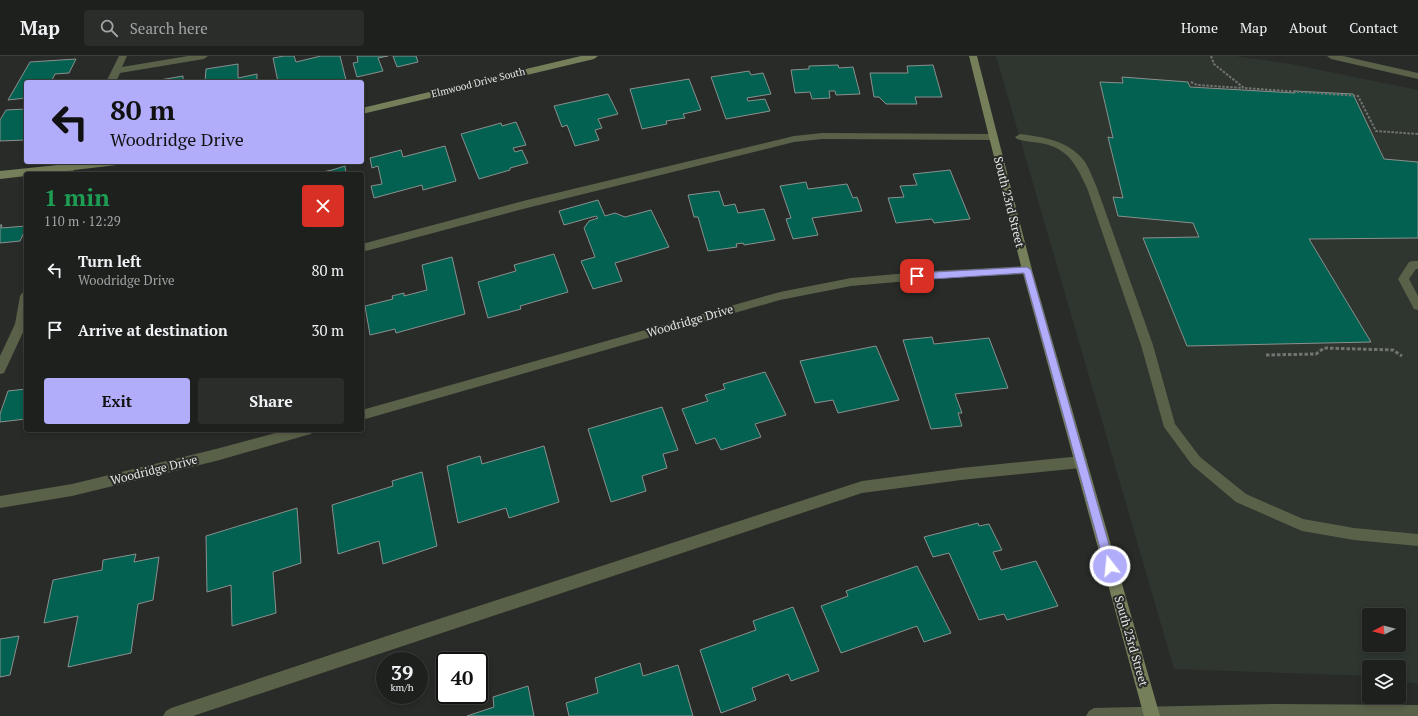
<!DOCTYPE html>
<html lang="en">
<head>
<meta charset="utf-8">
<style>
	:root { --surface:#1e201e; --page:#2b2d2b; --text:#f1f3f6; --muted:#a1a3a4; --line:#3c3e3c; --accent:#b1adfa }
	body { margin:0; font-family:"PT Serif",serif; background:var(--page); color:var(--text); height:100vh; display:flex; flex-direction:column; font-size:15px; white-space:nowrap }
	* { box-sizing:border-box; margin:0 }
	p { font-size:13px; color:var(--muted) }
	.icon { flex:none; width:22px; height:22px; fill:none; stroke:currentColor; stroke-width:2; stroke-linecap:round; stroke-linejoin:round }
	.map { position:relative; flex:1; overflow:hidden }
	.drawer { position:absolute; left:24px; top:116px; width:340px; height:260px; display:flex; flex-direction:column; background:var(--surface); border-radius:4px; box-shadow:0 2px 6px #0003,0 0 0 1px var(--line) }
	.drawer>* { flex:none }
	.top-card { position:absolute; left:24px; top:24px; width:340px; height:84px; border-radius:4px; box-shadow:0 2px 6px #0003,0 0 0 1px var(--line); background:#b1adfa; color:#111; overflow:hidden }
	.needle { width:26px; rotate:264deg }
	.controls { position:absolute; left:1362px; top:552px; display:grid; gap:8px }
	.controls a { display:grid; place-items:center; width:44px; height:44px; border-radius:4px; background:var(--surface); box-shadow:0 2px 6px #0003,0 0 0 1px var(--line); font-size:20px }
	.speed { position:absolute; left:376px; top:596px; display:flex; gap:8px; font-size:20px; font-weight:700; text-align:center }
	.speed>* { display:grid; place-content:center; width:52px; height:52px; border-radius:50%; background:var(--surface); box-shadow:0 2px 6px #0003,0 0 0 1px var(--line); line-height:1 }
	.speed small { font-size:10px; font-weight:400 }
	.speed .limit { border:2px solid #111; border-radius:6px; background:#fff; color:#111 }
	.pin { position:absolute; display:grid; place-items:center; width:34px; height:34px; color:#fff; margin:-17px; border-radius:8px; box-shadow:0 2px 6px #0006 }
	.me { position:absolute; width:44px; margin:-22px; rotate:344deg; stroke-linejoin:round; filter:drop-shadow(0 0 3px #0008) }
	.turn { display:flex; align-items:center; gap:14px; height:84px; padding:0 20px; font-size:18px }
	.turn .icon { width:52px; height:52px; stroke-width:2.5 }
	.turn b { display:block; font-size:28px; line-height:34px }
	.round { display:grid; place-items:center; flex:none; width:42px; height:42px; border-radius:4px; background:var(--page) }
	.summary { display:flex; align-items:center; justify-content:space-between; height:68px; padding:0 20px }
	h1 { font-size:24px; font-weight:700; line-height:30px; color:#1e9e55 }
	.primary-button { display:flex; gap:8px; margin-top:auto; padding:8px 20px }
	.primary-button a { flex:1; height:46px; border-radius:4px; background:var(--accent); color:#111; font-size:16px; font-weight:700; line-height:46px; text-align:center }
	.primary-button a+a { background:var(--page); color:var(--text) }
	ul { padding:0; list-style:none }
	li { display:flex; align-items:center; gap:12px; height:60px; padding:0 20px }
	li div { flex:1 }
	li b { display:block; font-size:15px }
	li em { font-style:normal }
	header { display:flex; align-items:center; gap:24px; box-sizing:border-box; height:56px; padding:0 20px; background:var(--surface); border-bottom:1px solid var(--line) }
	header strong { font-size:19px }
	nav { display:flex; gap:22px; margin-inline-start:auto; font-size:14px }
	.search { width:280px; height:36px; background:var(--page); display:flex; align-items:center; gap:10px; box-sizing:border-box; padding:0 14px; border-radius:4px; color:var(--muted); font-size:15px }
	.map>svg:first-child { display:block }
	.built { fill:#2e362f; fill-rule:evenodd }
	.building { fill:#026150; stroke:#8b908e }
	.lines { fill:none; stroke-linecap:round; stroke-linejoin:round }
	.path-far1 { stroke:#727472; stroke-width:2; stroke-dasharray:2.5 1.5; stroke-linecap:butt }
	.path { stroke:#727472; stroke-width:3; stroke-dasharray:3.5 2; stroke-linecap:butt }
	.lane { fill:#5a6149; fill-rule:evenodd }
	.street { fill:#5a6149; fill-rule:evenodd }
	.secondary { fill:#757f5a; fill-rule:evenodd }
	.route { fill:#b1adfa; stroke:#7370a2 }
	.labels { text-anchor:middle; stroke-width:4; stroke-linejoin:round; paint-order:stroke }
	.far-street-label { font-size:10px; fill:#e4e6e5; stroke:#282b28 }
	.street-label { font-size:12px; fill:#e4e6e5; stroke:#282b28 }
</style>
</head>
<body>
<header>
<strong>Map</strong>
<div class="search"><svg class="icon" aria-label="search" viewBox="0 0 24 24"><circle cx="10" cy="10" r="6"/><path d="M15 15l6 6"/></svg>Search here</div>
<nav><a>Home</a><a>Map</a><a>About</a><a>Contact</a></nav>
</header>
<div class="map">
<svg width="1418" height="660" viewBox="0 0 1418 660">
	<rect width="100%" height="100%" fill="#282b28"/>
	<path class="built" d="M996,0H1235L1291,8L1418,34V628L1399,625V611H1369V620L1174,613ZM1369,559H1399V589H1369Z"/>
	<g class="building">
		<path d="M284,0H294L296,6L321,0H340L346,24L339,26H278L273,2Z"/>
		<path d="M357,0H388L378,2L383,15L357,21L353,7L358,6Z"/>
		<path d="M393,0H416L418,6L397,11Z"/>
		<path d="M76,3L69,17L55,18L51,26H26V42L8,44L30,6Z"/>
		<path d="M238,8V22L257,18V26H205L206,13Z"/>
		<path d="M838,9L839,12L853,11L860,38L836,39L835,35H829L830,42L812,43L810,36L795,37L791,14L809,13V10Z"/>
		<path d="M933,9L942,41H915L917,48H886L879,41H874L870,17H908L907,10Z"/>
		<path d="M749,15L751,19L763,17L771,38L747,42L748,45L765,43L770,55L726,63L711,21Z"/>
		<path d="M183,20V26H148Z"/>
		<path d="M1122,21L1188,26L1190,31L1295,37L1294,35L1353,38L1384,103L1418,106V182L1309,183L1371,286L1187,290L1143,182L1199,181L1193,167L1118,160L1113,141L1123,142L1108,81L1113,82L1100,26L1123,27Z"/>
		<path d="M689,23L701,54L683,58L685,62L666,65L667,68L642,73L630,33Z"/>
		<path d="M608,38L618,58L598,63L602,72L595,74L599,84L575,90L567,69L562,71L554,50Z"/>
		<path d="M26,53V84L0,85V64L6,54Z"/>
		<path d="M516,66L526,89L513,92L515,96L522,94L528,107L510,112V114L479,123L461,78L501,67L502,70Z"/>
		<path d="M445,90L456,125L423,134L422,129L374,142L371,130L382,128L378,110L372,112L370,102L401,94L403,101Z"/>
		<path d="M345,110L346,118H313L332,114Z"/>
		<path d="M950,114L970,163L934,167L932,163L896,167L888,142L904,141L900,130L917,129L913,118Z"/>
		<path d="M806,126L808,133L847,128L853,142L857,141L862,155L812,162L818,179L793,183L786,163L791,162L780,130Z"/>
		<path d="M719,135L724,150L735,148L738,157L764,153L775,184L744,189L743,187L736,188L737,191L708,195L698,161H694L688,139Z"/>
		<path d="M598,144L605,160L615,157L625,161L651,154L669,191L615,207L622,225L593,233L581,205L595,201L584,172L589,165L598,162L596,160L564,169L559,155Z"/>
		<path d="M0,169H2L1,172L26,170V172L20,185L0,187Z"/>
		<path d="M554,198L568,236L520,250L521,253L488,262L478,226L516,215L514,209Z"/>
		<path d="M452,201L465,258L396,277L395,273L370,279L365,250L393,243L392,240L404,237V240L427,234L422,209Z"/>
		<path d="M932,281L934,288L989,282L1008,332L955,338L962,357H958L962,370L931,373L903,284Z"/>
		<path d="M876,290L899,344L838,357L833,344L815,347L800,305Z"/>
		<path d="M765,316L786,359L755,368L761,381L721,394L715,382L696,388L682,353L708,345L705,339L725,333L723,328Z"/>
		<path d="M26,333V363L0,366V358L8,335Z"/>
		<path d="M662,351L678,394L663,398L667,412L642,420L646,435L611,446L588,373Z"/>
		<path d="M544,390L559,446L509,462L506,452L458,467L447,410L480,400L482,408Z"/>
		<path d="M422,416L437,490L383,508L379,485L338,498L332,449L393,430L392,425Z"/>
		<path d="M297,452L301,507L273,516L276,557L232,570L231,529L207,536L206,480Z"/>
		<path d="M978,467L979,470L989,468L1002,494L993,496L1001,514L1036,505L1058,550L1007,564L1004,558L979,564L949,497L933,501L924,481Z"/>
		<path d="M136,498L134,506L159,501L153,544L138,548L131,597L68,611L78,560L44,567L53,524L102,514L103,504Z"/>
		<path d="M917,510L951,577L924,586L917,570L841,597L821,550L848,540L846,535Z"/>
		<path d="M793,551L819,615L791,625L788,618L752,632L756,644L721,657L700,594L756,574L753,565Z"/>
		<path d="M19,580L10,619L0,621V583Z"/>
		<path d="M640,607L643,620L678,609L693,660H569L566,647L598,637L595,622Z"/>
		<path d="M528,630L534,660H467L494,651L493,641Z"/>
	</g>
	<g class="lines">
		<g class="path-far1">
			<path d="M1211,0L1214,8L1244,32L1358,40L1376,75L1418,78"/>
			<path d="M1191,26L1197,29L1243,32"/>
		</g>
		<path class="path" d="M1266,299L1316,298L1324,292L1393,294L1402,300"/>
		<g class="lane">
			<path d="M119,0H127L122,11L188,0H208L204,3L120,17L116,26H106Z"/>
			<path d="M822,77L993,78L998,81L993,84L822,83L794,86L527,152L362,196V188L527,144L794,80Z"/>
			<path d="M1020,78C1044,81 1070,85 1085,106C1090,114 1093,123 1097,132L1153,289L1175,368L1200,401L1246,438L1303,463L1354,472L1418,478V490L1354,484L1302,475L1236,446L1192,409L1164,371L1141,289L1087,132C1077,111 1070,94 1045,88C1036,86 1026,86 1017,83L1015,81Z"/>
			<path d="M67,106H77L72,118H62Z"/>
			<path d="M1413,205H1418V213H1416L1409,223L1418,240V254L1414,253L1398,223L1409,206Z"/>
			<path d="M26,236V270L4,317L0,318V300L15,268L20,240L22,237Z"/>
			<path d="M1081,400L1086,402L1087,406L1086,410L1081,412L961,424L862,437L193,660H163L166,655L171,652L402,575L862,425L961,412Z"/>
		</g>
		<g class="street">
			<path d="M1327,0H1343L1418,17V23L1331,3Z"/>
			<path d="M1027,210L1031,211L1032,214L1031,217L1027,218L931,223L851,230L780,244L362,364V354L780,236L851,222L931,215Z"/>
			<path d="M287,374H313L311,378L307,379L216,405L72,440L0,452V440L72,428L216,393Z"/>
			<path d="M1275,648L1418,649V660H1086L1089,655L1094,652Z"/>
		</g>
		<g class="secondary">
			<path d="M581,0H598L594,3L362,58V52Z"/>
			<path d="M969,0H977L1032,214L1160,660H1144L1022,214Z"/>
			<path d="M86,106H122L117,109L40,118H26V120L0,123V115Z"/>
		</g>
	</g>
	<path class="route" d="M1027,211L1031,214L1115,510L1114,513L1110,515L1106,513L1105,510L1024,217L917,224L913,220L917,217Z"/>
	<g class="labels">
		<g class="far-street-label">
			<text transform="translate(478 26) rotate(-14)" y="4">Elmwood Drive South</text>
		</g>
		<g class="street-label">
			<text transform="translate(1009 146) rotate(76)" y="4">South 23rd Street</text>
			<text transform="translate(690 265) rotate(-16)" y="4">Woodridge Drive</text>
			<text transform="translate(154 414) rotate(-14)" y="4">Woodridge Drive</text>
			<text transform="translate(1131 585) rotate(74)" y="4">South 23rd Street</text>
		</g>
	</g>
</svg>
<div class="controls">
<a><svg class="needle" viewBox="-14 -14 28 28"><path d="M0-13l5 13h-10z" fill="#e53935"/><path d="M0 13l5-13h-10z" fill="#a1a3a4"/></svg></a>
<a><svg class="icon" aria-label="layers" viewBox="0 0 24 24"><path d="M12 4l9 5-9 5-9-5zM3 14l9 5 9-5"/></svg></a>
</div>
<div class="speed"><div>39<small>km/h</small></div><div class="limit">40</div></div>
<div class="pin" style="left:917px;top:220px;background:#d93025"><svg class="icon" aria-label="arrive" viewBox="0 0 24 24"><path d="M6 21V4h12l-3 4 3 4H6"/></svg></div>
<svg class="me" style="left:1110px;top:510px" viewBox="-20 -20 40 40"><circle r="17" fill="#b1adfa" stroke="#fff" stroke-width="3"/><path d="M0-11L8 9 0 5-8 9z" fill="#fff"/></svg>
<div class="top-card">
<div class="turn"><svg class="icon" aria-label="left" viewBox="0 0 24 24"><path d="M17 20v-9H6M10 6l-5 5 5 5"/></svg><div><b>80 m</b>Woodridge Drive</div></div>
</div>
<section class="drawer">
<div class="summary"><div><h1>1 min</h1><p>110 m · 12:29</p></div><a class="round" style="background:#d93025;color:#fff"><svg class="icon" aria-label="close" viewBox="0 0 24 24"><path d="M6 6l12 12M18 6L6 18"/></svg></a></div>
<ul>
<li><svg class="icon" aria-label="left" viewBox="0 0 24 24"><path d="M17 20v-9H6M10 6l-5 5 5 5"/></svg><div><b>Turn left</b><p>Woodridge Drive</p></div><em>80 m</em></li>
<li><svg class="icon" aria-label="arrive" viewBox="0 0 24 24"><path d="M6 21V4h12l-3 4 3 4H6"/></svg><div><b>Arrive at destination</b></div><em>30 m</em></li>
</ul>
<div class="primary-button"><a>Exit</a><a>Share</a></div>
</section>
</div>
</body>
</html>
